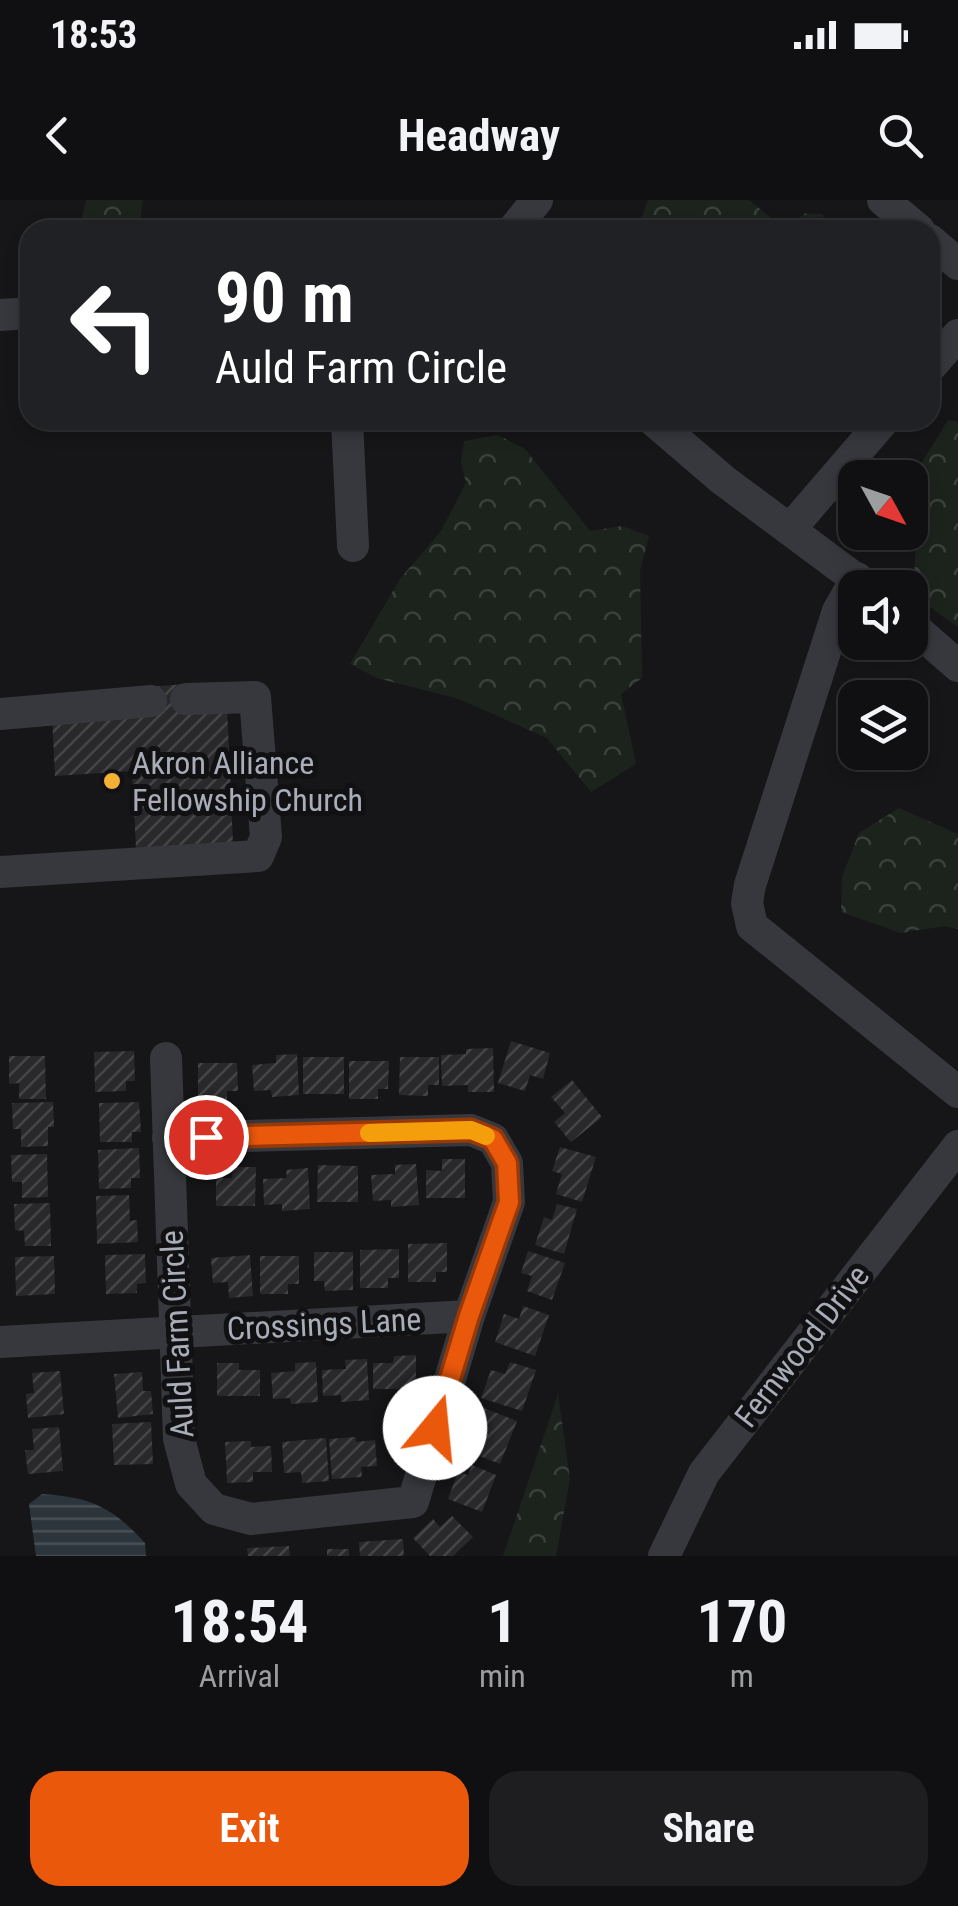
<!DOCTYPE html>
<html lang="en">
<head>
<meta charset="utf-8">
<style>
	:root { --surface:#101012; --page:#1e1e20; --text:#f1f3f6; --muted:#9c9d9f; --line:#303032; --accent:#ea580c }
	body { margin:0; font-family:"Roboto Condensed",sans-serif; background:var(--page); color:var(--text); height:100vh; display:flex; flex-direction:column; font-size:38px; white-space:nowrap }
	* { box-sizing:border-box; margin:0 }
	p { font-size:32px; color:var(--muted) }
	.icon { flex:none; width:55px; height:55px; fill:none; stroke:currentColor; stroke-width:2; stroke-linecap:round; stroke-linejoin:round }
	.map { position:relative; height:1356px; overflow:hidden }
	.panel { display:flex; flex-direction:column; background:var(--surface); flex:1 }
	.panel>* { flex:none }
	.guide { position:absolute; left:20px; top:20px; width:920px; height:210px; border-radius:30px; box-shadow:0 5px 15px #0003,0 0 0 2px var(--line); background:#202124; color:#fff; overflow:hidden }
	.needle { width:65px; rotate:130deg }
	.buttons { position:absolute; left:838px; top:260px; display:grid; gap:20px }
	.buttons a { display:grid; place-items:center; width:90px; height:90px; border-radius:20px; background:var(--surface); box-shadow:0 5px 15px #0003,0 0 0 2px var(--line); font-size:50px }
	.pin { position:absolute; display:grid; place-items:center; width:85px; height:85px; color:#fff; margin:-42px; border:5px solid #fff; border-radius:50%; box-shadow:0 2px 10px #0007 }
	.me { position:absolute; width:110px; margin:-55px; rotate:17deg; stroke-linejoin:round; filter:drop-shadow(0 0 8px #0008) }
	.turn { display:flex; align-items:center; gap:35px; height:210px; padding:0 30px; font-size:45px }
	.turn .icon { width:130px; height:130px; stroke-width:2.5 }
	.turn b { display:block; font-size:70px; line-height:85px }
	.eta { display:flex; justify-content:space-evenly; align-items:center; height:170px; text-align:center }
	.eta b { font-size:60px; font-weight:700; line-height:70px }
	.button { display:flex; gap:20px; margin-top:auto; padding:20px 30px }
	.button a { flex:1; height:115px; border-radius:30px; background:var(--accent); color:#fff; font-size:40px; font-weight:700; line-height:115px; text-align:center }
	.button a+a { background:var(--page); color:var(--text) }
	.status { display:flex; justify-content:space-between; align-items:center; height:70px; padding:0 50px; background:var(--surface); direction:ltr }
	.status svg { height:28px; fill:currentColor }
	header { display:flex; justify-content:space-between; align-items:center; height:130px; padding:0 30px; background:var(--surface); font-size:45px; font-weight:700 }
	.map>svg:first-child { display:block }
	.forest { fill:url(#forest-crowns) }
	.water { fill:url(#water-rules) }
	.building { fill:url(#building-hatch) }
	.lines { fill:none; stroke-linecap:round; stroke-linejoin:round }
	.minor { stroke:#37383d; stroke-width:32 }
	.route-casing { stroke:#983908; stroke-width:25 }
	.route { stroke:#ea580c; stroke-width:18 }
	.slow { stroke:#f59e0b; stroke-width:18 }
	.poi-dot { fill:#f2b134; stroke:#111113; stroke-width:4 }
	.labels { text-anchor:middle; stroke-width:10; stroke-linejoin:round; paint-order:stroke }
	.poi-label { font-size:32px; fill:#a8adb8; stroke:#111113; text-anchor:start }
	.street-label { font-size:32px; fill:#a8adb8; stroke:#111113 }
</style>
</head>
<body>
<div class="status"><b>18:53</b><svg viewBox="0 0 49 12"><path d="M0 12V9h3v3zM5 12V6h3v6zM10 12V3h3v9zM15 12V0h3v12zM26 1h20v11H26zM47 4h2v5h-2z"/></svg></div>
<header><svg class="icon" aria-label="back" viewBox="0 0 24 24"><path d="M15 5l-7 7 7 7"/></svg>Headway<svg class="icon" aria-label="search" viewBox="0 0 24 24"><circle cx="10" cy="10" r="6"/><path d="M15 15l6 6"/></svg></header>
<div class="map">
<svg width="958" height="1356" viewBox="0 0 958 1356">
	<defs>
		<pattern id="forest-crowns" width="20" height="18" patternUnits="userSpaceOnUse" patternTransform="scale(2.5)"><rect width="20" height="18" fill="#1c231d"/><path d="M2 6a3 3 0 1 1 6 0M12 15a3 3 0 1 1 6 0" fill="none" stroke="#3a403c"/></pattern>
		<pattern id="water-rules" width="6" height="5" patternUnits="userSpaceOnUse" patternTransform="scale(2.5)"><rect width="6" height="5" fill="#2c353c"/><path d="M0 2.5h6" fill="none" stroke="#485056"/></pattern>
		<pattern id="building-hatch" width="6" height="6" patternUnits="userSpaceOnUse" patternTransform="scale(2.5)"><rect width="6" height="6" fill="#29292c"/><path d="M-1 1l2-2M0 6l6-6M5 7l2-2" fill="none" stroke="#454548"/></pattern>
	</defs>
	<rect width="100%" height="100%" fill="#161618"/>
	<g class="forest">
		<path d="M86,0H143L139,30H79Z"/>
		<path d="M648,0H749L783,28L806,13L824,15L822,30H637Z"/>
		<path d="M948,220L958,222V427L913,395L916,343L910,282Z"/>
		<path d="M498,235L525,249L590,331L622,326L649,336L640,371L642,478L621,494L636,564L591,592L547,538L459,499L377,478L350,464L400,379L441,331L466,283L461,263L464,241Z"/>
		<path d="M899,608L958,634V729L945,726L901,733L841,712L842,677L859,633Z"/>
		<path d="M558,1194L570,1279L556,1356H503Z"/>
	</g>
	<path class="water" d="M42,1294C91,1297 112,1307 145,1343L146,1356H36L29,1304Z"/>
	<g class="building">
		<path d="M185,484L227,506L233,644L136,649L132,571L55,576L52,516L150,487Z"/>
		<path d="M511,841L550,853L543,879L530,875L525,891L498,883Z"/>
		<path d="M493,848L494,892H468V885L442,886L441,855L466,854V849Z"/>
		<path d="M134,851L135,881H126V891L95,892L94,852Z"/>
		<path d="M297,854L299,895L272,897L271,890L254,891L252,865L276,863V855Z"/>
		<path d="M9,856H45L46,899H19V883L9,884Z"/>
		<rect x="303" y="857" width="41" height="37"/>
		<path d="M400,857H439V885H428V896L399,895Z"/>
		<path d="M349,861H389L388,889H378V899H349Z"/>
		<path d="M198,863H237L238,891H227V902L198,901Z"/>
		<path d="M572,880L602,917L571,942L554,922L565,913L551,897Z"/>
		<path d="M53,902L54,927H48V946L21,947V929H13L12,903Z"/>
		<path d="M139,902L141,932H132V942H100L99,903Z"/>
		<path d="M560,947L596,957L582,1002L556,994L562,974L552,971Z"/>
		<path d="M139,948L140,978H131V988L99,989L98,950Z"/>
		<path d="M47,954L48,997L22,998V982H12L11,955Z"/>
		<path d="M442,959H465V998H426V970L442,971Z"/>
		<path d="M416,964L419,1005L391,1007V1000L373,1001L371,975L395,974V965Z"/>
		<path d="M318,965L358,966V1002H317Z"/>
		<path d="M233,967H256L255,1006H216V978H232Z"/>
		<path d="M308,968L310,1009L282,1011V1004L264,1005L263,979L287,978L286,970Z"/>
		<path d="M129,995L130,1021L137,1020L138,1042L97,1044L96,996Z"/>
		<path d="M50,1003L51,1046H25L24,1031L15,1030L14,1004Z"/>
		<path d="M557,1004L577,1009L564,1054L535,1045L544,1017L552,1020Z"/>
		<path d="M447,1043V1072H436V1082H408V1044Z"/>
		<path d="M399,1049V1078H388V1088H360V1050Z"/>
		<path d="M528,1051L565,1063L552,1100L527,1091L532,1076L521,1073Z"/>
		<path d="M314,1052H353V1090L325,1091L324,1081H314Z"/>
		<path d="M145,1054L146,1083L137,1084V1093L106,1094L105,1055Z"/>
		<path d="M250,1055L253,1096L229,1098L228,1082L213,1083L211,1058Z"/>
		<path d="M54,1056L55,1094L16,1096L15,1057Z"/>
		<path d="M260,1056H299V1084H288V1094H260Z"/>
		<path d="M523,1106L549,1115L535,1156L495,1142L504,1114L519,1119Z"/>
		<path d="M416,1155V1189H373V1163H393L394,1156Z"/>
		<path d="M367,1159L369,1200L341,1202V1195L323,1196L322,1170L346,1169L345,1160Z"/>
		<path d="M316,1162L318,1202L291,1204L290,1198L273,1199L271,1173L295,1171V1163Z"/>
		<path d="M510,1162L536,1170L522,1211L481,1198L491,1170L505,1174Z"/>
		<path d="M217,1163H239V1170H260V1196H217Z"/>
		<path d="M60,1171L64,1214L28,1218L26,1194L34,1193L32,1173Z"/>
		<path d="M142,1172L143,1191H151L153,1214L118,1218L114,1174Z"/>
		<path d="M484,1208L517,1221L500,1264L474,1254L484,1229L477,1226Z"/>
		<path d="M151,1222L153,1264L114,1265L112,1224Z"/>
		<path d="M59,1227L63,1271L28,1274L25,1250H34L32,1229Z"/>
		<path d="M356,1237V1242L375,1240L377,1266L361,1267L362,1277L332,1279L329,1239Z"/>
		<path d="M326,1238L329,1281L302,1283L301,1272L284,1273L282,1242Z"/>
		<path d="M251,1241V1247L271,1246L272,1272H253V1282L227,1283L225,1242Z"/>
		<path d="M472,1265L496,1275L482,1312L448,1299L458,1272L468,1275Z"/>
		<path d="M452,1316L473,1337L453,1356H430L413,1338L433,1319L440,1327Z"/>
		<path d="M403,1339L404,1356H360L359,1342Z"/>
		<path d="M289,1346L290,1356H248L247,1348Z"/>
		<rect x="327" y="1349" width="22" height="7"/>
	</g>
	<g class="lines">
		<g class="minor">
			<path d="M883,0L919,30"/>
			<path d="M513,30L537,0"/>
			<path d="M930,40L958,64"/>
			<path d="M0,115L30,113"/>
			<path d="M930,167L958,135"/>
			<path d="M347,220L353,346"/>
			<path d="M653,220L723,280L868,388"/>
			<path d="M791,328L884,220"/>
			<path d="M857,378L838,411L750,685L747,703L752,726L958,892"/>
			<path d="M910,424L958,466"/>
			<path d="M0,514L151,501"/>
			<path d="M0,672L258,656L266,637L255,497L186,499"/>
			<path d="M166,858L179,1239L191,1284L214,1309L251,1319L413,1302L469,1116L509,1002L507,963L493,939L471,930L168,938"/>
			<path d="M0,1142L469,1116"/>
			<path d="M664,1356L704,1273L958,946"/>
		</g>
	</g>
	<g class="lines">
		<g class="route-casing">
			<path id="route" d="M206,937L471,930L493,939L507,963L509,1002L469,1116L435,1228"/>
		</g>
		<use href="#route" class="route"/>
		<path class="slow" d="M369,933L471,930L486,936"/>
	</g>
	<circle class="poi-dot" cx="112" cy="581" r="10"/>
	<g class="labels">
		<g class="poi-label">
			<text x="132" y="574">Akron Alliance<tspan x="132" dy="37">Fellowship Church</tspan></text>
		</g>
		<g class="street-label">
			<text transform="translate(324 1124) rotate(-3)" y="11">Crossings Lane</text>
			<text transform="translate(177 1134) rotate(-93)" y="11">Auld Farm Circle</text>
			<text transform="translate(802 1146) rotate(-52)" y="11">Fernwood Drive</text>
		</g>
	</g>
</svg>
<div class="buttons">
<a><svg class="needle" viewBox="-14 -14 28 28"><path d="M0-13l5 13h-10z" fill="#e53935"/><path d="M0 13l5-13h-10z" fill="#9c9d9f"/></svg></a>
<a><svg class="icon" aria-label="sound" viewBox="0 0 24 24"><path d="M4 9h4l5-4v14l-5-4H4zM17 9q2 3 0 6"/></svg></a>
<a><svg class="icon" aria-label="layers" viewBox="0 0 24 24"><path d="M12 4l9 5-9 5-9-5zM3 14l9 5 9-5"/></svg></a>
</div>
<div class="pin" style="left:206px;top:937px;background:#d93025"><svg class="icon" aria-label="arrive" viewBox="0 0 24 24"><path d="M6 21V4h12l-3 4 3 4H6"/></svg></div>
<svg class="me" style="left:435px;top:1228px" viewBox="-20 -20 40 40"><circle r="19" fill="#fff"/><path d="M0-13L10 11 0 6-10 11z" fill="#ea580c"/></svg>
<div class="guide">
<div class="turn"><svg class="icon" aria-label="left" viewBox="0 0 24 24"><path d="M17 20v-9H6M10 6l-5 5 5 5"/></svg><div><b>90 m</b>Auld Farm Circle</div></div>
</div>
</div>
<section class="panel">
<div class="eta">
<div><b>18:54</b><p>Arrival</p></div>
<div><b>1</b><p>min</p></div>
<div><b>170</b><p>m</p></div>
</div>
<div class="button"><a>Exit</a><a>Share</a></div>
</section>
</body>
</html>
